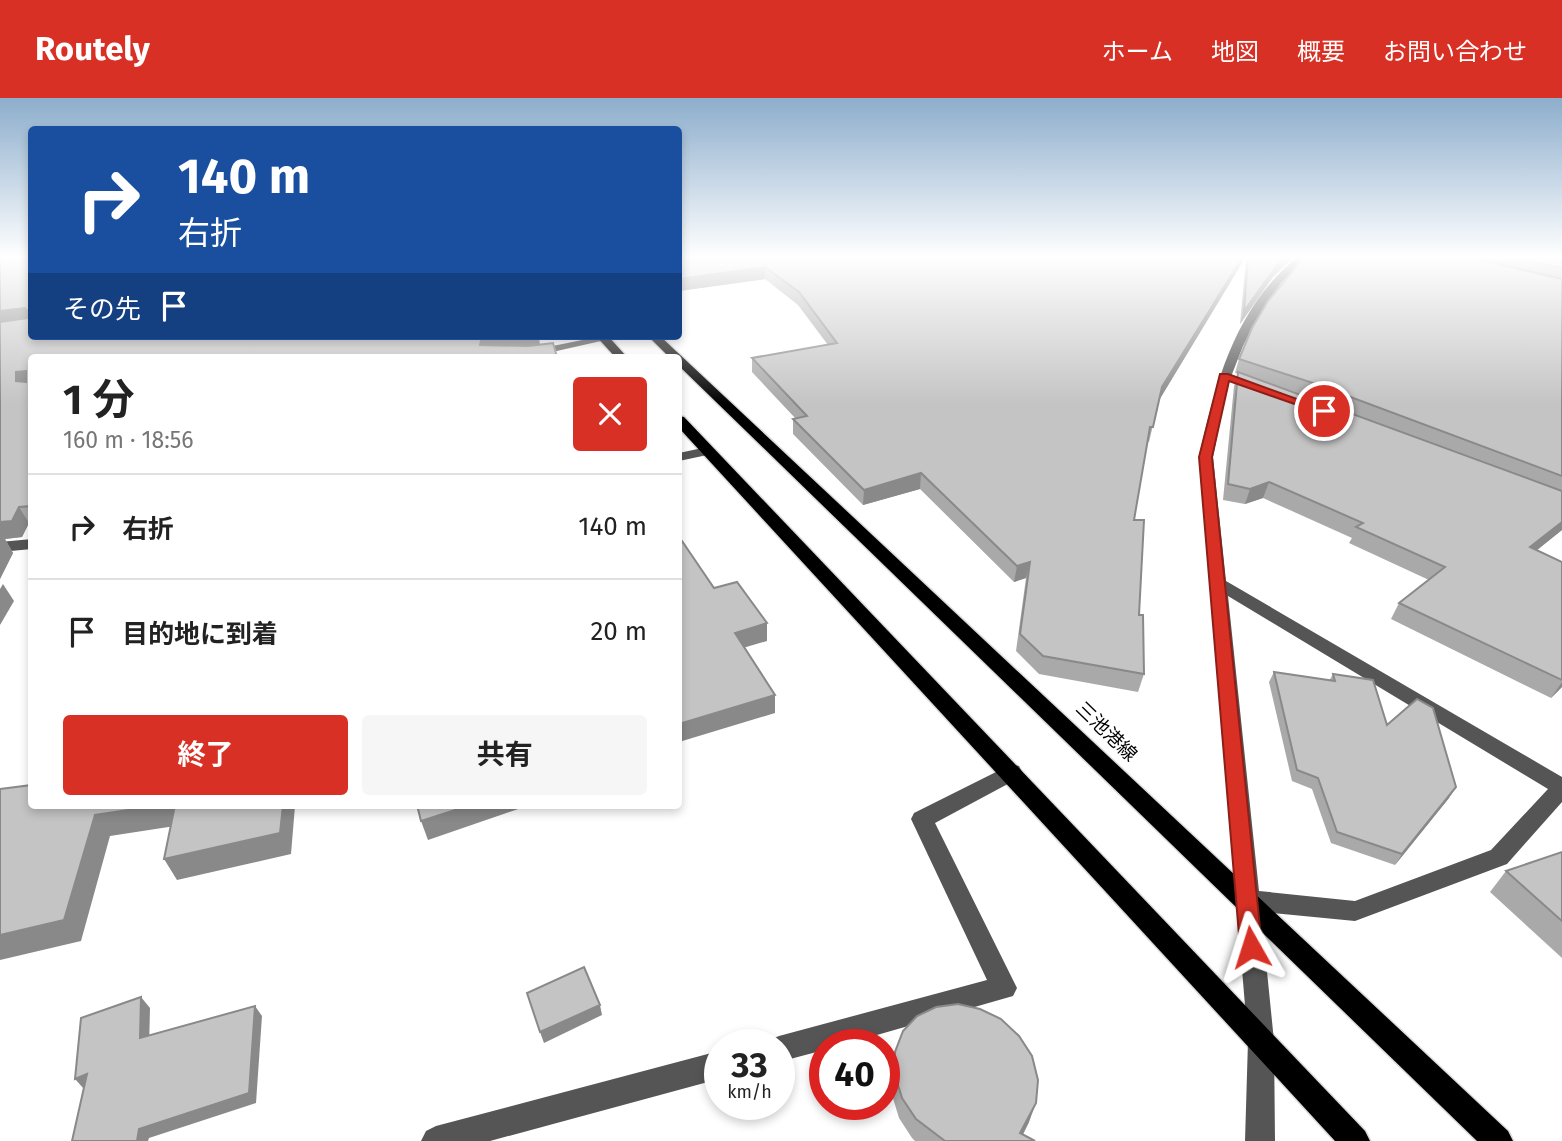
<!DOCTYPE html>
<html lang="ja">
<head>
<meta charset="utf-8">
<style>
	:root { --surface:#fff; --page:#f6f6f6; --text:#222; --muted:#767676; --line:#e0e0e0; --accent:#d93025 }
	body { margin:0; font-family:"Fira Sans","Noto Sans JP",sans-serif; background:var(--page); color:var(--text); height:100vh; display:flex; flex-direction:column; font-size:26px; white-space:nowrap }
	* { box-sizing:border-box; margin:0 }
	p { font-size:23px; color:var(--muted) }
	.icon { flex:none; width:38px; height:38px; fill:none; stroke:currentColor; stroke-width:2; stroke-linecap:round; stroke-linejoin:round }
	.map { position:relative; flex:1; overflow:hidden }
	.side { position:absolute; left:28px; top:256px; width:654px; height:455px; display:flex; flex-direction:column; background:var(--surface); border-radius:7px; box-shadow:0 4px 10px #0003 }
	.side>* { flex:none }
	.hud { position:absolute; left:28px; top:28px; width:654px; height:214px; border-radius:7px; box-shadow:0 4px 10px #0003; background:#1a4fa0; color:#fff; overflow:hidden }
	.speed { position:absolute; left:704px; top:931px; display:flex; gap:14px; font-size:35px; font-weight:700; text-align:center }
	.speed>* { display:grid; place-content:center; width:91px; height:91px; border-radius:50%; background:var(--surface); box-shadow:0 4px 10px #0003; line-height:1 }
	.speed small { font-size:18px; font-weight:400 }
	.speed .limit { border:10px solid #d22; background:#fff; color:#111 }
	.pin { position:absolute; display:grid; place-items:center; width:60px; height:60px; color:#fff; margin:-30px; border:4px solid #fff; border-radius:50%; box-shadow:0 2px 7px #0007 }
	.me { position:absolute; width:77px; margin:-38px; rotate:354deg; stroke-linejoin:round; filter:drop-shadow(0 0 5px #0008) }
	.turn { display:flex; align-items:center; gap:24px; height:147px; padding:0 35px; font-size:32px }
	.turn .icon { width:91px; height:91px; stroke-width:2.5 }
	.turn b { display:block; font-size:49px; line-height:60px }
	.then { display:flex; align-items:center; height:66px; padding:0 35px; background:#0003; gap:14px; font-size:26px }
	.round { display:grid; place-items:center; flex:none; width:74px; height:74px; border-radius:7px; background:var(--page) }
	.head { display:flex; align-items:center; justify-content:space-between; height:119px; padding:0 35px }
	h1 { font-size:42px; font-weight:700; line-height:52px }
	.cta { display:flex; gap:14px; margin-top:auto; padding:14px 35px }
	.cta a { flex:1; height:80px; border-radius:7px; background:var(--accent); color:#fff; font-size:28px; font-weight:700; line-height:80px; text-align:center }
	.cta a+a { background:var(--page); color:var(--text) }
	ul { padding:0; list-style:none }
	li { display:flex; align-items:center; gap:21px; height:105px; padding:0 35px; border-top:2px solid var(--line) }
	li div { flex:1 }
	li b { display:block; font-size:26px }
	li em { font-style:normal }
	header { display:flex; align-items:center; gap:42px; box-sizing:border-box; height:98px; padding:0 35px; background:var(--accent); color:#fff }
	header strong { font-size:33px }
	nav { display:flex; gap:38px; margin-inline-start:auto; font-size:24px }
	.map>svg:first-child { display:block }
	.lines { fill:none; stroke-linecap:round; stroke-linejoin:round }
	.major-casing { stroke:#dbdbdb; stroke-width:3 }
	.minor { fill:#555; fill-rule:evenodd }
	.major { fill:#000; fill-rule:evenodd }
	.wall { fill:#a9a9a9 }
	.shaded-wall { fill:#898989 }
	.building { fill:#c4c4c4; stroke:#898989; stroke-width:2; fill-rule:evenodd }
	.route { fill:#d93025; stroke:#8d1f18; stroke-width:2 }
	.labels { text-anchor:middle; stroke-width:6; stroke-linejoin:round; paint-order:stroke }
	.street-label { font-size:19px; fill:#000; stroke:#fff }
</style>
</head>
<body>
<header>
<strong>Routely</strong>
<nav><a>ホーム</a><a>地図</a><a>概要</a><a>お問い合わせ</a></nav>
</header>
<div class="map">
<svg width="1562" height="1043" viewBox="0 0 1562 1043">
	<rect width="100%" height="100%" fill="#fff"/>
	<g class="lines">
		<g class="major-casing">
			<g id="major">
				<path d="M596,238H608L627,259H615Z"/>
				<path d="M648,238H660L1508,1033L1513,1043H1477L679,268V259H669Z"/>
				<path d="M679,318L684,319L1365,1033L1370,1043H1335L679,330Z"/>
			</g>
		</g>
		<g class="minor">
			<path d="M1296,160H1306L1281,185L1261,214L1243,248L1227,289L1213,359L1226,483L1562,679V704L1507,766L1355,823L1261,814L1274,943L1275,1043H1245L1248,943L1199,359C1216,284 1234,212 1296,160ZM1228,498L1548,691L1491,752L1355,803L1259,793Z"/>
			<path d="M602,238L610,241L530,259H485L491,256L528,253Z"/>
			<path d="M707,349L714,353L712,356L679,363V355Z"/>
			<path d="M32,441V451L0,454V444Z"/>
			<path d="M1012,666L1019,668L1022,674L1019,680L935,725L1013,882L1017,890L1013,898L842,947H824V952L779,964V947H767L769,942L779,938L987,882L911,721L914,715Z"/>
			<path d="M719,953V981L490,1043H421L426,1033L436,1028Z"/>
		</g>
		<use href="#major" class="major"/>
	</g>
	<g class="wall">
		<path d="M0,160L540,246L557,259H32V425H29L22,439L5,441L13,455L0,481Z"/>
		<path d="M679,160H1245L1159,302L1149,344H1147L1134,422L1144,576L1138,594L1039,576L1016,553L1026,480L1014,484L920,391L863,407L793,336V321H796L752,274V260L828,247L798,207L765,181L679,193Z"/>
		<path d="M1246,160H1293L1273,179L1240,226Z"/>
		<path d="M1303,160H1562V432L1536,452L1562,464V589L1551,600L1391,521L1399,505L1429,482L1349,445L1352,440L1263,400L1245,406L1223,402L1234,288L1238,276L1235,275L1239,261Z"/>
		<path d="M1274,574L1329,583L1333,576L1387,627L1449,700L1395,767L1331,745L1312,691L1292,683L1269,584Z"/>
		<path d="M1562,754V860L1490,794L1506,773Z"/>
		<path d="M895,954L1029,1024L1023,1037L1035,1043H915L912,1040L899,1020L892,997V973Z"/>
	</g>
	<g class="shaded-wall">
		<path d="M1242,160H1245L1158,304L1162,289Z"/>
		<path d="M1284,160H1293L1273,179L1240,226L1244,213L1277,167Z"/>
		<path d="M765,169V181L679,193V181Z"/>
		<path d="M25,210L32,223L0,227V213Z"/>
		<path d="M502,238H539L540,248L480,247L481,243L488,240Z"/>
		<path d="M26,273L32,283L24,298L16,283V274Z"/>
		<path d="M921,375L920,391L863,407L864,392Z"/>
		<path d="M1269,384L1263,400L1245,406L1250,391Z"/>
		<path d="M19,409L29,425L22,439L5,441L13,455L0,481V424Z"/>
		<path d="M1562,424V432L1520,466L1530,449Z"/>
		<path d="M1030,464L1026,480L1014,484L1017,468Z"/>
		<path d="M3,486L14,503L0,527V491Z"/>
		<path d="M767,525V543L736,552L735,535Z"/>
		<path d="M1562,584V589L1551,600Z"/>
		<path d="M775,597V615L679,644V626Z"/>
		<path d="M1456,689L1449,700L1395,767L1402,756Z"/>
		<path d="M162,707H177L188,726L110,738L81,843L0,862V837L95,717Z"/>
		<path d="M283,707H295V708L291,756L177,782L164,761Z"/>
		<path d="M471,707H530L428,742L421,723Z"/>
		<path d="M141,899L150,910L149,951L140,940Z"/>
		<path d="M600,907L602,917L544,945L540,934Z"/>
		<path d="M255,908L262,918L256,1005L149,1040L148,1043H137L139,1031Z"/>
		<path d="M87,976L84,991L75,981Z"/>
		<path d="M1036,1005L1029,1024L1019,1043L1020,1035Z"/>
	</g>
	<g class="building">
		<path d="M0,160H32V238H502L488,240L481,243L480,247L528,248L553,245L557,259H32V408L19,409L12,423L0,424V224L27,220L28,213L25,210L0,213ZM26,273V284L16,283V274Z"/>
		<path d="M679,160H1242L1162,289L1153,329H1150L1134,422H1144L1139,517H1143L1144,576L1043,558L1020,536L1030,464L1017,468L921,375L864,392L793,321L807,318L752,260L837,245L799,194L765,169L679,181Z"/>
		<path d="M1248,160H1284L1277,167L1244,213Z"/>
		<path d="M1303,160H1472L1562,181V378L1313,285L1239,261L1252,230L1268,203Z"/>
		<path d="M1514,160H1562V170Z"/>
		<path d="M1238,274L1562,393V424L1530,449L1562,464V582L1399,505L1445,469L1356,429L1363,425L1269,384L1250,391L1228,386Z"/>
		<path d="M682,443L714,490L737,484L767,525L735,535L775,597L679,626V444Z"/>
		<path d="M1274,574L1335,583L1333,576L1373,582L1387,627L1417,601L1433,610L1456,689L1402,756L1337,734L1318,680L1297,672Z"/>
		<path d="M32,687V707H162L95,717L64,822L0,837V691Z"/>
		<path d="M175,707H283L280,735L164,761Z"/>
		<path d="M417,707H471L421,723Z"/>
		<path d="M1562,754V823L1506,773Z"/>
		<path d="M584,869L600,907L540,934L527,895Z"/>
		<path d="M141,899L140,940L255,908L249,995L139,1031L137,1043H72L87,976L75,981L81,920Z"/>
		<path d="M958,906L980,911L1001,921L1019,938L1032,958L1038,982L1036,1005L1020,1035L1035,1043H945L916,1021L902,1000L895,977V954L903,933L917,918L936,909Z"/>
	</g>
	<linearGradient id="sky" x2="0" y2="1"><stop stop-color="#8cadcc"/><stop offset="0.52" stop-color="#fff"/><stop offset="1" stop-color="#fff" stop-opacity="0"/></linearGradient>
	<rect width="1562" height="306" fill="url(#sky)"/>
	<path class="route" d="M1220,276H1228L1330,313L1320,315L1229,283L1212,359L1262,849L1259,856L1251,859L1243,856L1240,849L1199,359Z"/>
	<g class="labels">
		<g class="street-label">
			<text transform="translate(1107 633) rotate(44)" y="7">三池港線</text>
		</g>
	</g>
</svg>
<div class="speed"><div>33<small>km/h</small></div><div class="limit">40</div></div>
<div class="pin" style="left:1324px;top:313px;background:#d93025"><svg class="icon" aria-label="arrive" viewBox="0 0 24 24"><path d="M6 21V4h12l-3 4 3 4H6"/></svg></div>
<svg class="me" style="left:1251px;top:849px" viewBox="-20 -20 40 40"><path d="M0-17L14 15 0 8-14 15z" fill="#d93025" stroke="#fff" stroke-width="4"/></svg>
<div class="hud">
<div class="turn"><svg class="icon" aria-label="right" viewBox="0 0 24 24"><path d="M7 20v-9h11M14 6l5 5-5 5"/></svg><div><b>140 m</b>右折</div></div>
<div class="then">その先<svg class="icon" aria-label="arrive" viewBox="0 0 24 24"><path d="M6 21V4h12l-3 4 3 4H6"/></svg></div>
</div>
<section class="side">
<div class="head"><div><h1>1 分</h1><p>160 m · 18:56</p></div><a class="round" style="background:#d93025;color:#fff"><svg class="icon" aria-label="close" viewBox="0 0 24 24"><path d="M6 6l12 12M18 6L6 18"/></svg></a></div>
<ul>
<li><svg class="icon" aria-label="right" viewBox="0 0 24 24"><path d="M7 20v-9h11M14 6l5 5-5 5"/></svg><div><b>右折</b></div><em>140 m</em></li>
<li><svg class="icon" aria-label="arrive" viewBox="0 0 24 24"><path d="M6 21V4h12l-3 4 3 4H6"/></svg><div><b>目的地に到着</b></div><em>20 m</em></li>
</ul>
<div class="cta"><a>終了</a><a>共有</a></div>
</section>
</div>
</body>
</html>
